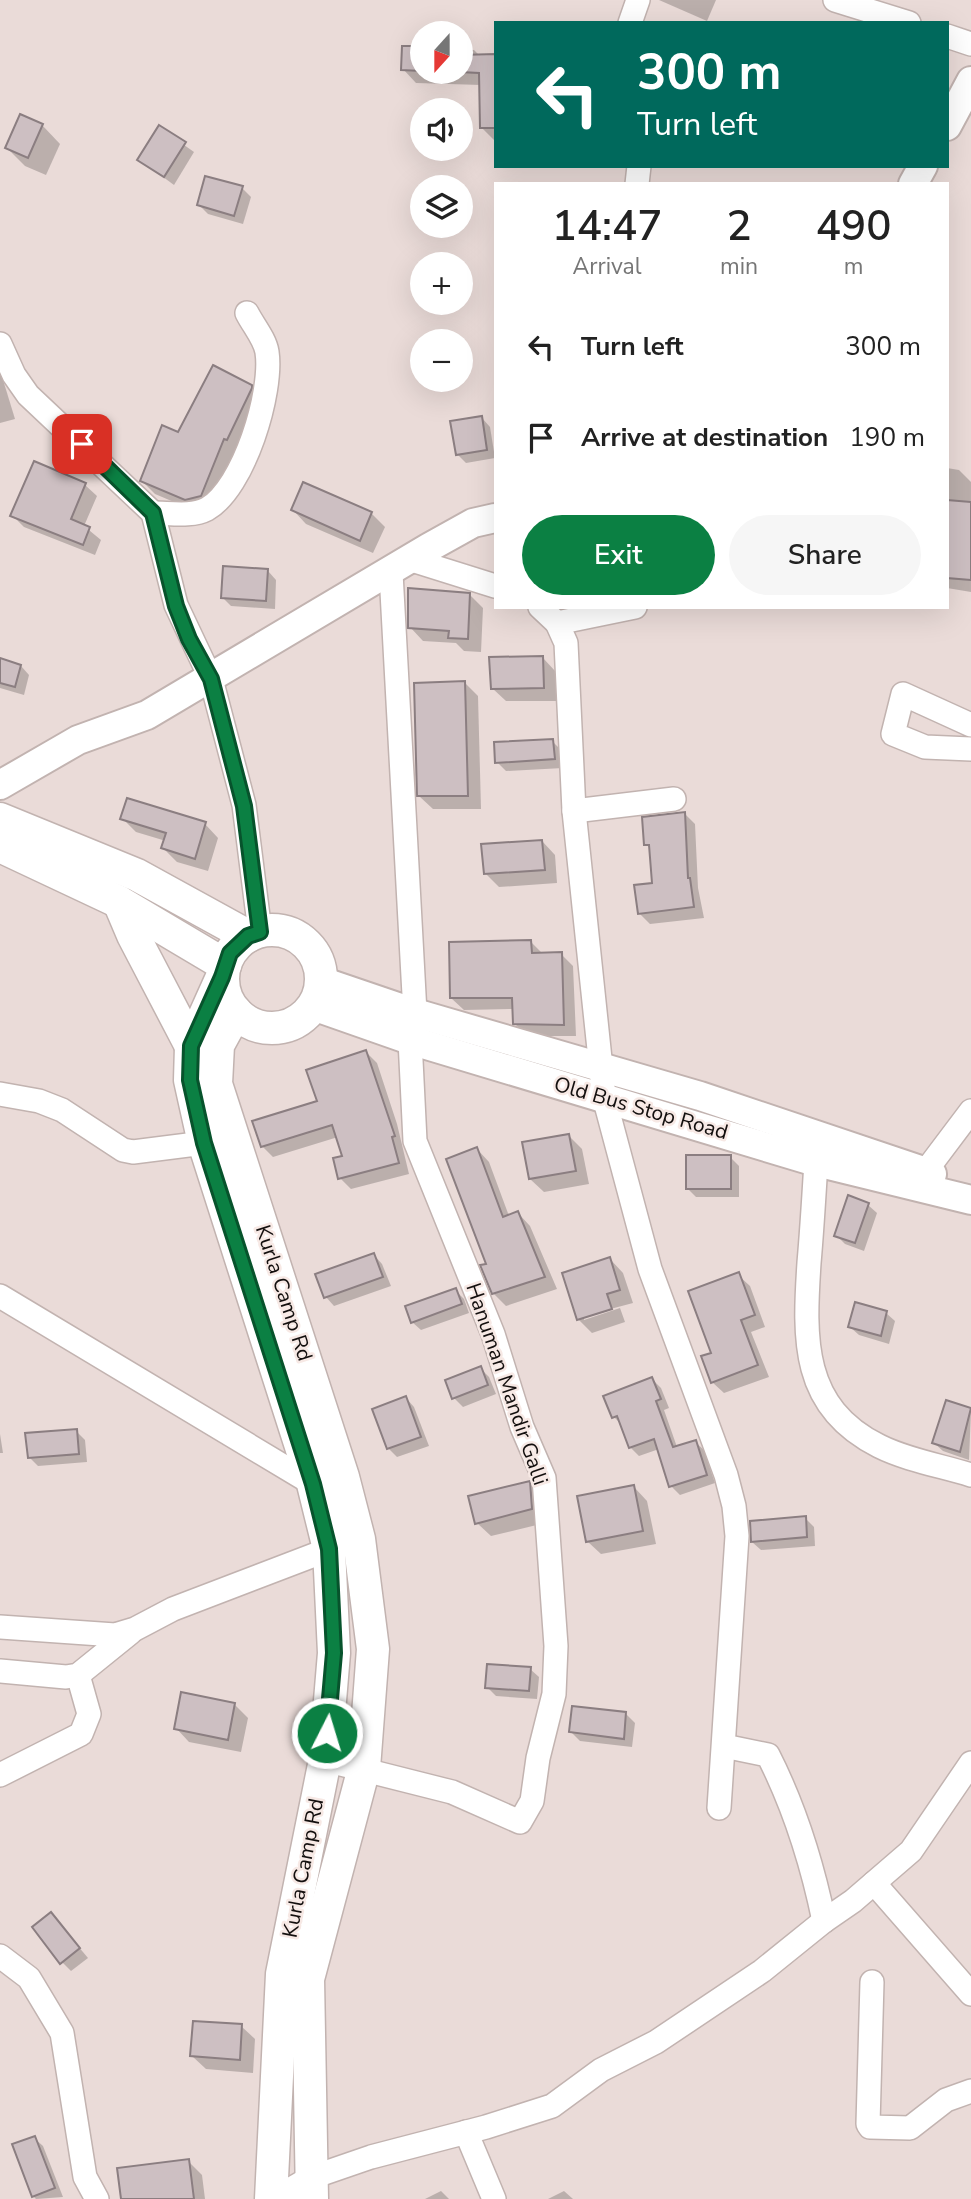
<!DOCTYPE html>
<html lang="en">
<head>
<meta charset="utf-8">
<style>
	:root { --surface:#fff; --page:#f6f6f6; --text:#222; --muted:#767676; --accent:#0b8043 }
	body { margin:0; font-family:"Nunito Sans",sans-serif; background:var(--page); color:var(--text); height:100vh; display:flex; flex-direction:column; font-size:26px; white-space:nowrap }
	* { box-sizing:border-box; margin:0 }
	p { font-size:23px; color:var(--muted) }
	.icon { flex:none; width:38px; height:38px; fill:none; stroke:currentColor; stroke-width:2; stroke-linecap:round; stroke-linejoin:round }
	.map { position:relative; flex:1; overflow:hidden }
	.panel { position:absolute; left:494px; top:182px; width:455px; height:427px; display:flex; flex-direction:column; background:var(--surface); border-radius:0px; box-shadow:0 7px 28px #0002 }
	.panel>* { flex:none }
	.banner { position:absolute; left:494px; top:21px; width:455px; height:147px; border-radius:0px; box-shadow:0 7px 28px #0002; background:#00695c; color:#fff; overflow:hidden }
	.needle { width:46px; rotate:201deg }
	.tools { position:absolute; left:410px; top:21px; display:grid; gap:14px }
	.tools a { display:grid; place-items:center; width:63px; height:63px; border-radius:50%; background:var(--surface); box-shadow:0 7px 28px #0002; font-size:35px }
	.pin { position:absolute; display:grid; place-items:center; width:60px; height:60px; color:#fff; margin:-30px; border-radius:14px; box-shadow:0 4px 10px #0006 }
	.me { position:absolute; width:77px; margin:-38px; rotate:5deg; stroke-linejoin:round; filter:drop-shadow(0 0 5px #0008) }
	.turn { display:flex; align-items:center; gap:24px; height:147px; padding:0 28px; font-size:32px }
	.turn .icon { width:91px; height:91px; stroke-width:2.5 }
	.turn b { display:block; font-size:49px; line-height:60px }
	.eta { display:flex; justify-content:space-evenly; align-items:center; height:119px; text-align:center }
	.eta b { font-size:42px; font-weight:600; line-height:49px }
	.cta { display:flex; gap:14px; margin-top:auto; padding:14px 28px }
	.cta a { flex:1; height:80px; border-radius:42px; background:var(--accent); color:#fff; font-size:28px; font-weight:600; line-height:80px; text-align:center }
	.cta a+a { background:var(--page); color:var(--text) }
	ul { padding:0; list-style:none }
	li { display:flex; align-items:center; gap:21px; height:91px; padding:0 28px }
	li div { flex:1 }
	li b { display:block; font-size:26px }
	li em { font-style:normal }
	.map>svg:first-child { display:block }
	.shadow { fill:#0003 }
	.building { fill:#cdbfc2; stroke:#8b7e81; stroke-width:2 }
	.lines { fill:none; stroke-linecap:round; stroke-linejoin:round }
	.minor-casing { stroke:#c2b3b0; stroke-width:26 }
	.tertiary-casing { stroke:#c2b3b0; stroke-width:32 }
	.secondary-casing { stroke:#c2b3b0; stroke-width:35 }
	.minor { stroke:#fff; stroke-width:23 }
	.tertiary { stroke:#fff; stroke-width:28 }
	.secondary { stroke:#fff; stroke-width:32 }
	.route-casing { stroke:#07532c; stroke-width:18 }
	.route { stroke:#0b8043; stroke-width:12 }
	.labels { text-anchor:middle; stroke-width:5; stroke-linejoin:round; paint-order:stroke }
	.street-label { font-size:21px; fill:#130f0e; stroke:#f7e9e5 }
</style>
</head>
<body>
<div class="map">
<svg width="971" height="2199" viewBox="0 0 971 2199">
	<rect width="100%" height="100%" fill="#eadbd8"/>
	<g class="shadow">
		<path d="M659,0H716L707,21Z"/>
		<path d="M422,48V72H460V49L474,50L480,56H495V141L482,128L481,85L416,83L403,69Z"/>
		<path d="M42,125L60,144L46,175L25,166L7,148Z"/>
		<path d="M160,128L194,152L174,185L140,160Z"/>
		<path d="M242,188L251,197L243,224L208,214L199,205Z"/>
		<path d="M0,370L15,419L0,423Z"/>
		<path d="M251,386L265,400L213,510L200,513L155,494L142,481Z"/>
		<path d="M482,418L490,427L495,458L466,463L457,454Z"/>
		<path d="M35,464L85,485L97,496L84,526L101,540L95,555L24,527L12,515Z"/>
		<path d="M947,468L959,470L971,482V592L947,588Z"/>
		<path d="M293,510L371,513L385,527L373,553L306,524Z"/>
		<path d="M268,571L276,580L275,609L231,606L222,597Z"/>
		<path d="M470,595L483,608L481,652L464,651L456,643L423,641L410,627Z"/>
		<path d="M543,658L556,672L557,701H506L492,688Z"/>
		<path d="M0,660L21,666L29,675L24,695L0,688Z"/>
		<path d="M465,683L478,696L481,809H433L419,796Z"/>
		<path d="M552,741L561,750L563,768L506,771L497,762Z"/>
		<path d="M684,813L695,824L698,888L704,918L650,924L639,913L654,884L652,850L646,844Z"/>
		<path d="M122,818L205,824L218,838L208,871L177,862L163,848L166,841L136,832Z"/>
		<path d="M542,841L555,855L557,883L499,887L485,873Z"/>
		<path d="M530,941L543,954H561L573,966L576,1036H527L514,1023V1009L464,1010L451,998Z"/>
		<path d="M366,1052L377,1063L397,1124L409,1174L351,1189L340,1178L345,1157L338,1137L273,1157L262,1146L319,1102Z"/>
		<path d="M569,1136L582,1149L589,1184L544,1192L530,1179Z"/>
		<path d="M477,1149L489,1162L509,1216L518,1213L530,1226L557,1289L506,1306L493,1293Z"/>
		<path d="M730,1157L739,1166V1197H696L687,1188Z"/>
		<path d="M868,1205L877,1213L864,1251L845,1244L836,1235Z"/>
		<path d="M374,1255L382,1264L391,1286L334,1306L326,1297Z"/>
		<path d="M610,1259L623,1273L633,1303L584,1316V1320L620,1308L625,1322L592,1333L578,1319Z"/>
		<path d="M738,1275L750,1286L765,1327L751,1332L769,1377L724,1393L712,1382L713,1354Z"/>
		<path d="M455,1290L464,1299L469,1313L421,1330L412,1322Z"/>
		<path d="M886,1313L895,1321L889,1344L859,1335L850,1327Z"/>
		<path d="M480,1368L489,1377L496,1394L463,1407L454,1398Z"/>
		<path d="M652,1379L661,1388L669,1408L664,1410L677,1447L695,1442L704,1450L715,1483L680,1495L671,1486L659,1449L639,1456L630,1447L623,1426L614,1417Z"/>
		<path d="M406,1398L414,1407L429,1446L397,1457L388,1448Z"/>
		<path d="M947,1403L971,1410L969,1460L943,1451L934,1443Z"/>
		<path d="M76,1431L85,1440L87,1462L38,1466L29,1457Z"/>
		<path d="M0,1434L3,1453H0Z"/>
		<path d="M529,1483L543,1496L545,1523L491,1536L477,1523Z"/>
		<path d="M634,1487L647,1501L656,1544L601,1554L587,1541Z"/>
		<path d="M805,1518L814,1527L815,1546L761,1550L752,1542Z"/>
		<path d="M530,1669L539,1677L537,1699L496,1696L487,1687Z"/>
		<path d="M234,1704L248,1718L241,1752L189,1742L176,1728Z"/>
		<path d="M626,1714L635,1723L632,1747L580,1741L571,1732Z"/>
		<path d="M51,1914L88,1958L71,1971L62,1962Z"/>
		<path d="M241,2026L255,2039L253,2073L206,2069L192,2056Z"/>
		<path d="M34,2138L43,2146L63,2197L36,2199L33,2196Z"/>
		<path d="M188,2161L202,2175L205,2199H123Z"/>
		<path d="M441,2191L449,2199H425Z"/>
		<path d="M564,2191L573,2199H548Z"/>
	</g>
	<g class="building">
		<path d="M402,46H422V71L401,70Z"/>
		<path d="M495,54V128H480L479,73L460,72V55Z"/>
		<path d="M20,114L43,124L28,158L5,148Z"/>
		<path d="M159,125L186,142L164,177L137,160Z"/>
		<path d="M205,176L243,186L234,216L197,205Z"/>
		<path d="M213,365L252,385V388L227,440L224,439L201,496L185,500L140,481L162,425L178,432Z"/>
		<path d="M482,416L487,450L456,455L450,421Z"/>
		<path d="M34,461L86,483L71,519L90,527L83,545L10,516Z"/>
		<path d="M303,482L372,512L360,541L291,510Z"/>
		<path d="M947,500L971,502V580L947,578Z"/>
		<path d="M223,566L268,569L266,601L221,598Z"/>
		<path d="M408,588L470,593L468,639L448,638L449,631L408,628Z"/>
		<path d="M543,656L544,688L491,689L489,657Z"/>
		<path d="M0,658L21,665L15,687L0,683Z"/>
		<path d="M465,681L468,796H417L414,683Z"/>
		<path d="M553,739L555,759L495,763L494,742Z"/>
		<path d="M127,798L206,822L195,859L161,848L166,833L120,819Z"/>
		<path d="M685,812L688,878H690L694,907L638,914L634,885L652,883L649,845H644L642,817Z"/>
		<path d="M542,840L545,870L484,874L481,844Z"/>
		<path d="M531,940L532,953L562,952L564,1025L513,1024L512,998H450L449,942Z"/>
		<path d="M366,1050L395,1136L392,1137L399,1163L338,1179L333,1158L342,1156L332,1125L261,1147L252,1121L317,1101L306,1070Z"/>
		<path d="M569,1134L576,1171L529,1179L522,1142Z"/>
		<path d="M477,1147L503,1217L518,1211L545,1277L492,1294L480,1265L486,1264L446,1159Z"/>
		<rect x="686" y="1155" width="45" height="34"/>
		<path d="M848,1195L869,1203L855,1243L834,1236Z"/>
		<path d="M374,1253L383,1277L324,1298L315,1274Z"/>
		<path d="M610,1257L620,1290L607,1294L612,1309L577,1320L562,1273Z"/>
		<path d="M739,1272L755,1315L741,1320L758,1365L711,1383L701,1356L711,1353L688,1291Z"/>
		<path d="M456,1288L462,1304L411,1323L405,1306Z"/>
		<path d="M855,1302L887,1311L881,1336L848,1327Z"/>
		<path d="M481,1366L488,1385L452,1399L445,1380Z"/>
		<path d="M652,1377L661,1399L656,1401L673,1447L696,1440L707,1475L669,1487L654,1439L629,1448L617,1416L612,1418L603,1396Z"/>
		<path d="M406,1396L421,1437L387,1449L372,1409Z"/>
		<path d="M946,1400L971,1408L960,1452L932,1443Z"/>
		<path d="M77,1429L79,1454L28,1458L25,1433Z"/>
		<path d="M530,1481L532,1509L475,1524L468,1496Z"/>
		<path d="M634,1485L643,1531L586,1542L577,1496Z"/>
		<path d="M806,1516L807,1537L751,1542L750,1521Z"/>
		<path d="M487,1664L531,1667L529,1691L485,1688Z"/>
		<path d="M181,1692L235,1703L228,1740L174,1729Z"/>
		<path d="M572,1706L626,1712L624,1739L569,1732Z"/>
		<path d="M51,1912L80,1948L60,1964L32,1927Z"/>
		<path d="M193,2021L242,2024L240,2060L190,2056Z"/>
		<path d="M35,2136L55,2188L32,2197L12,2144Z"/>
		<path d="M189,2159L194,2199H121L117,2168Z"/>
	</g>
	<g class="lines">
		<g class="minor-casing">
			<g id="minor">
				<path d="M835,0L909,23"/>
				<path d="M630,23L638,0"/>
				<path d="M947,36L971,44"/>
				<path d="M637,184L639,166"/>
				<path d="M0,344L14,375L28,395L153,513L176,605L211,679L244,805L260,932"/>
				<path d="M153,513C170,513 192,517 207,509C244,488 273,392 267,352C265,339 253,325 247,313"/>
				<path d="M412,560L495,586"/>
				<path d="M540,607L557,623L566,643L574,811L604,1097L650,1269L726,1475L734,1506L737,1536L719,1808"/>
				<path d="M557,623L635,607"/>
				<path d="M971,725L903,694L893,734L925,747L971,749"/>
				<path d="M574,811L674,799"/>
				<path d="M0,1094L39,1101L62,1110L123,1150L133,1152L204,1143"/>
				<path d="M816,1162C814,1195 812,1229 809,1263C804,1339 801,1407 879,1446C907,1460 942,1466 971,1475"/>
				<path d="M925,1172L971,1111"/>
				<path d="M0,1296L313,1484"/>
				<path d="M0,1627L115,1635L135,1629L173,1609L343,1544"/>
				<path d="M0,1671L66,1677L78,1675L130,1633"/>
				<path d="M724,1746L768,1755C795,1808 812,1863 824,1921"/>
				<path d="M325,1760L452,1792L520,1822L532,1801L538,1758L554,1694L556,1646L544,1478L522,1427L493,1334L415,1141L410,1040L415,1013L391,573"/>
				<path d="M0,1775L81,1734L89,1714L78,1675"/>
				<path d="M874,1883L971,1994"/>
				<path d="M0,1956L29,1978L62,2033L85,2177L97,2199"/>
				<path d="M872,1982L868,2124L870,2127L910,2128L946,2100L971,2091"/>
				<path d="M466,2132L494,2199"/>
				<path d="M274,2199L310,2178L371,2157L486,2127L552,2106L601,2070L656,2042L762,1971L824,1921L853,1901L911,1851L971,1763"/>
			</g>
		</g>
		<g class="tertiary-casing">
			<g id="tertiary">
				<path d="M947,126L971,81"/>
				<path d="M913,184L923,166"/>
				<path d="M0,785L78,740L147,715L428,548L473,523L495,518"/>
				<path d="M321,981L415,1013L700,1096L932,1174"/>
				<path d="M313,1006L410,1040L816,1162L971,1200"/>
			</g>
		</g>
		<g class="secondary-casing">
			<g id="secondary">
				<path d="M0,819L137,875L248,936"/>
				<path d="M0,846L119,902L225,965"/>
				<path d="M119,902L133,935L191,1046"/>
				<circle cx="272" cy="979" r="49"/>
				<path d="M222,977L191,1046L190,1080L204,1143L313,1484L329,1549L334,1653L325,1760L282,1974L271,2199"/>
				<path d="M236,1012L218,1045L216,1084L343,1477L359,1539L373,1649L364,1768L308,1979L312,2199"/>
			</g>
		</g>
		<use href="#minor" class="minor"/>
		<use href="#tertiary" class="tertiary"/>
		<use href="#secondary" class="secondary"/>
	</g>
	<g class="lines">
		<g class="route-casing">
			<path id="route" d="M82,444L153,513L176,606L189,639L211,679L244,806L260,932L248,936L230,953L222,977L191,1046L190,1080L204,1143L313,1484L329,1549L334,1653L327,1733"/>
		</g>
		<use href="#route" class="route"/>
	</g>
	<g class="labels">
		<g class="street-label">
			<text transform="translate(641 1108) rotate(16)" y="7">Old Bus Stop Road</text>
			<text transform="translate(284 1293) rotate(72)" y="7">Kurla Camp Rd</text>
			<text transform="translate(507 1384) rotate(71)" y="7">Hanuman Mandir Galli</text>
			<text transform="translate(303 1868) rotate(-79)" y="7">Kurla Camp Rd</text>
		</g>
	</g>
</svg>
<div class="tools">
<a><svg class="needle" viewBox="-14 -14 28 28"><path d="M0-13l5 13h-10z" fill="#e53935"/><path d="M0 13l5-13h-10z" fill="#767676"/></svg></a>
<a><svg class="icon" aria-label="sound" viewBox="0 0 24 24"><path d="M4 9h4l5-4v14l-5-4H4zM17 9q2 3 0 6"/></svg></a>
<a><svg class="icon" aria-label="layers" viewBox="0 0 24 24"><path d="M12 4l9 5-9 5-9-5zM3 14l9 5 9-5"/></svg></a>
<a>+</a>
<a>−</a>
</div>
<div class="pin" style="left:82px;top:444px;background:#d93025"><svg class="icon" aria-label="arrive" viewBox="0 0 24 24"><path d="M6 21V4h12l-3 4 3 4H6"/></svg></div>
<svg class="me" style="left:327px;top:1733px" viewBox="-20 -20 40 40"><circle r="17" fill="#0b8043" stroke="#fff" stroke-width="3"/><path d="M0-11L8 9 0 5-8 9z" fill="#fff"/></svg>
<div class="banner">
<div class="turn"><svg class="icon" aria-label="left" viewBox="0 0 24 24"><path d="M17 20v-9H6M10 6l-5 5 5 5"/></svg><div><b>300 m</b>Turn left</div></div>
</div>
<section class="panel">
<div class="eta">
<div><b>14:47</b><p>Arrival</p></div>
<div><b>2</b><p>min</p></div>
<div><b>490</b><p>m</p></div>
</div>
<ul>
<li><svg class="icon" aria-label="left" viewBox="0 0 24 24"><path d="M17 20v-9H6M10 6l-5 5 5 5"/></svg><div><b>Turn left</b></div><em>300 m</em></li>
<li><svg class="icon" aria-label="arrive" viewBox="0 0 24 24"><path d="M6 21V4h12l-3 4 3 4H6"/></svg><div><b>Arrive at destination</b></div><em>190 m</em></li>
</ul>
<div class="cta"><a>Exit</a><a>Share</a></div>
</section>
</div>
</body>
</html>
